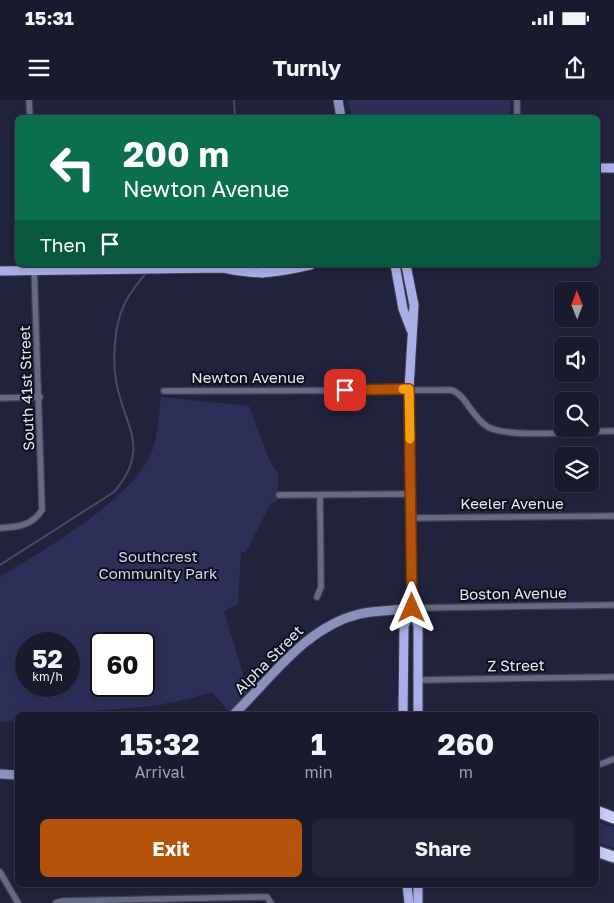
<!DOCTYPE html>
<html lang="en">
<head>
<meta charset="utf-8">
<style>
	:root { --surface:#191a2d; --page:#222335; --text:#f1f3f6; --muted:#9fa1aa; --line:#373849; --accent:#b45309 }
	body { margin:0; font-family:"Golos Text",sans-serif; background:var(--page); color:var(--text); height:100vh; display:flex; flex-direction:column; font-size:19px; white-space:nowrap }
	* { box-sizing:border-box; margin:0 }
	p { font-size:16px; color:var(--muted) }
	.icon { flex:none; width:28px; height:28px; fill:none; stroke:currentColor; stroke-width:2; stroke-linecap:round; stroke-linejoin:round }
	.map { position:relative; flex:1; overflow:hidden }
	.panel { position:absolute; left:15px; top:612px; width:584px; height:175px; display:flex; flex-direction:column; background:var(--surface); border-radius:8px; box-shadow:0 2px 8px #0003,0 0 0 1px var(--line) }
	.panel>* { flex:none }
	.banner { position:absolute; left:15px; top:15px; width:585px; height:152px; border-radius:8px; box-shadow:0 2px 8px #0003,0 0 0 1px var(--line); background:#0b6e4f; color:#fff; overflow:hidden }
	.needle { width:32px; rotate:359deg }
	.tools { position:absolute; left:554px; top:182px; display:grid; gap:10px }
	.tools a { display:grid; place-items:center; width:45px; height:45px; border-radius:8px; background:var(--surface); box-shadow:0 2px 8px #0003,0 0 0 1px var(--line); font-size:25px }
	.speed { position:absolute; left:15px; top:532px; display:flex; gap:10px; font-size:25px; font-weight:700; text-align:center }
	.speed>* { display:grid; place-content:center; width:65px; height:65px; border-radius:50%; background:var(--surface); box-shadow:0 2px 8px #0003,0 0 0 1px var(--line); line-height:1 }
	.speed small { font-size:12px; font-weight:400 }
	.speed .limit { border:2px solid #111; border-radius:8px; background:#fff; color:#111 }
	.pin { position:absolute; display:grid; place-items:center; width:42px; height:42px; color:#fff; margin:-21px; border-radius:10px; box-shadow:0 2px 8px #0006 }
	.me { position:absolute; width:55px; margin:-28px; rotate:0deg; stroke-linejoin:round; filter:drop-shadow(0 0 4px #0008) }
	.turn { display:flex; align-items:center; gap:18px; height:105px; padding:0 25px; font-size:22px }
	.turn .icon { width:65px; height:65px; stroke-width:2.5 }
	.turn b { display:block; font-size:35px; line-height:42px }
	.then { display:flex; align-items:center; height:48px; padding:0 25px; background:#0003; gap:10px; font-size:19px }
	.eta { display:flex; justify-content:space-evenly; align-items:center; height:85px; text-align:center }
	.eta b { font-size:30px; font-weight:700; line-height:35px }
	.primary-button { display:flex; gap:10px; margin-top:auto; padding:10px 25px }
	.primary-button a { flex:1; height:58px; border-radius:8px; background:var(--accent); color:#fff; font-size:20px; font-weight:700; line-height:58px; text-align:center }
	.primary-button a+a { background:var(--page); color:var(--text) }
	.status { display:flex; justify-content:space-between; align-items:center; height:35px; padding:0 25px; background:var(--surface); direction:ltr }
	.status svg { height:14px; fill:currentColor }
	header { display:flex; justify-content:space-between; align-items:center; height:65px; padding:0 25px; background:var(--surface); font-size:22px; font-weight:700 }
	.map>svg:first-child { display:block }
	.green { fill:#2d2f59; fill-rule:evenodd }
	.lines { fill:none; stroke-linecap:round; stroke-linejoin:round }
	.stream { stroke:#4b466d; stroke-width:2 }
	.street-casing { stroke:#3c3f56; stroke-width:8 }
	.secondary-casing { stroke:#3c3f56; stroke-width:11 }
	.primary-casing { stroke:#3c3f56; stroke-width:11 }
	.highway-casing { stroke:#3c3f56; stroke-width:14 }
	.street { stroke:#676a85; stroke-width:5.5 }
	.secondary { stroke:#8c91bb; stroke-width:9 }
	.primary { stroke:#a9afe6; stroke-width:9 }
	.highway { stroke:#c8cdf5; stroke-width:11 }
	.route-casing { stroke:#753606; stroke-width:12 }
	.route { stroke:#b45309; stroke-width:9 }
	.slow { stroke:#f59e0b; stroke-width:9 }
	.labels { text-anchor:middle; stroke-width:4; stroke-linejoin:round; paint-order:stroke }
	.street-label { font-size:15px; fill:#e5e8f9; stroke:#0c0e19 }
	.park-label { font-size:15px; fill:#d1d6f9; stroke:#0c0e19 }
</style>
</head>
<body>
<div class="status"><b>15:31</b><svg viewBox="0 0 49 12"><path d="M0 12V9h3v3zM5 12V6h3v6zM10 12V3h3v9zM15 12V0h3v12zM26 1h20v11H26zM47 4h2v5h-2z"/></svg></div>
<header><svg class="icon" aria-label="menu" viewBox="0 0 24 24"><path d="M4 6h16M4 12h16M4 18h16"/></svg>Turnly<svg class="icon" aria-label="share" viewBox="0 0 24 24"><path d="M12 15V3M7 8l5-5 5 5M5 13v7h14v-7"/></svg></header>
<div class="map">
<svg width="614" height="803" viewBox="0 0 614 803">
	<rect width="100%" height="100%" fill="#21233c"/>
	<g class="green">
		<path d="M348,0H510V17H352Z"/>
		<path d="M161,297L249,306L269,360L278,373V400L271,403L246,452H241L238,504L224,511L247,587L252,591L229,612L212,592C165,608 119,609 71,612L58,615H18L17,620L0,622V477C42,451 137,397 153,349C158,333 159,314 161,297ZM26,544H69V586H26ZM101,544H144V586H101Z"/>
		<path d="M596,722L614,727V748L596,742Z"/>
	</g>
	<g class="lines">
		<g class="stream">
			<path d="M234,0L235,18"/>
			<path d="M0,465L114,392C155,344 119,322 115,273C113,251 115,221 126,201C131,191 139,182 146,173"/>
		</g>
		<g class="street-casing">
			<g id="street">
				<path d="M29,0L30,18"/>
				<path d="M517,0V18"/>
				<path d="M164,291L451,290C466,294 471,317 488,327C511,339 585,331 614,331"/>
				<path d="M0,298L40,297"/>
				<path d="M279,395L410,394"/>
				<path d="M411,418L614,416"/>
				<path d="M0,428C17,427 32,426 42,410L34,165"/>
				<path d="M317,497L321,487L320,395"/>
				<path d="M412,508L614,505"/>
				<path d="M418,580L614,577"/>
				<path d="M598,665L614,659"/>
				<path d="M0,772L18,803"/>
				<path d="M56,803L63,801L258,797H267L271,803"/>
			</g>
		</g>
		<g class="secondary-casing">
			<g id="secondary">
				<path d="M338,0L341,18"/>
				<path d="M233,615C271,579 305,527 359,514C376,510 395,511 412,508"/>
				<path d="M0,674L18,675"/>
			</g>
		</g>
		<g class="primary-casing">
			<g id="primary">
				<path d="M598,68H614"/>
				<path d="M395,165L403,209L411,230"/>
				<path d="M406,165L414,205L409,289L412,508L418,526V615"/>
				<path d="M0,171L223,168C256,176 278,173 311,165"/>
				<path d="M262,173L264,168L277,165"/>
				<path d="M403,615L404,526L412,508"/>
				<path d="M407,785L409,803"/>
				<path d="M418,785V803"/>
			</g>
		</g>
		<g class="highway-casing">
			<g id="highway">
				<path d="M596,711L614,718"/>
				<path d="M596,751L614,757"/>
			</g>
		</g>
		<use href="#street" class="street"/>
		<use href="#secondary" class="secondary"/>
		<use href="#primary" class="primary"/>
		<use href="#highway" class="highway"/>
	</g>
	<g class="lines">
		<g class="route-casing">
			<path id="route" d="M345,290L409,289L412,508"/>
		</g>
		<use href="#route" class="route"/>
		<path class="slow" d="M403,289H409L410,339"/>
	</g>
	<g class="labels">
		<g class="street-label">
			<text x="248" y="283">Newton Avenue</text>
			<text transform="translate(27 288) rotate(-92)" y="5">South 41st Street</text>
			<text x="512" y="409">Keeler Avenue</text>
			<text transform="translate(513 494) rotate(-1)" y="5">Boston Avenue</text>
			<text transform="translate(269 560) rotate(-45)" y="5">Alpha Street</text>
			<text transform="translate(516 566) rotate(-1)" y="5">Z Street</text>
		</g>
		<g class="park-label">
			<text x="158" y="462">Southcrest<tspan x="158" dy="17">Community Park</tspan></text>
		</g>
	</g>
</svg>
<div class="tools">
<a><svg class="needle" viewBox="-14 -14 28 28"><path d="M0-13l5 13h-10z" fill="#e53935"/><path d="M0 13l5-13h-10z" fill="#9fa1aa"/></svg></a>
<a><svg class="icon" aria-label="sound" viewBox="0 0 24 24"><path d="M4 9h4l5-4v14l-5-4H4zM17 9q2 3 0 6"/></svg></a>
<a><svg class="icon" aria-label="search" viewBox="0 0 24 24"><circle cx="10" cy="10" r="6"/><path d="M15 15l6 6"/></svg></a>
<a><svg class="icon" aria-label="layers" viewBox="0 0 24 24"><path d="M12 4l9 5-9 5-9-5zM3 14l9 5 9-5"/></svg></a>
</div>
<div class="speed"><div>52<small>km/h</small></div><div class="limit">60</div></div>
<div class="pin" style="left:345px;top:290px;background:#d93025"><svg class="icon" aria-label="arrive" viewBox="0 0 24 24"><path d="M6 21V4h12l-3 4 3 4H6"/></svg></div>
<svg class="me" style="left:412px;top:508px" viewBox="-20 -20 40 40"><path d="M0-17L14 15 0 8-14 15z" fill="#b45309" stroke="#fff" stroke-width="4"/></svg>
<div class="banner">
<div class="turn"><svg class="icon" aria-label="left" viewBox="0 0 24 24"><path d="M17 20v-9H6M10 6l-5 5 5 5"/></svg><div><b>200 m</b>Newton Avenue</div></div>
<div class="then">Then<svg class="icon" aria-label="arrive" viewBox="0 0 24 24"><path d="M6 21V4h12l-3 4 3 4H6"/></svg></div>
</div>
<section class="panel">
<div class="eta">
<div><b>15:32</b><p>Arrival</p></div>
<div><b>1</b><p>min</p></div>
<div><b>260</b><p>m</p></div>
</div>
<div class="primary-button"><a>Exit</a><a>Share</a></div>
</section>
</div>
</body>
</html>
